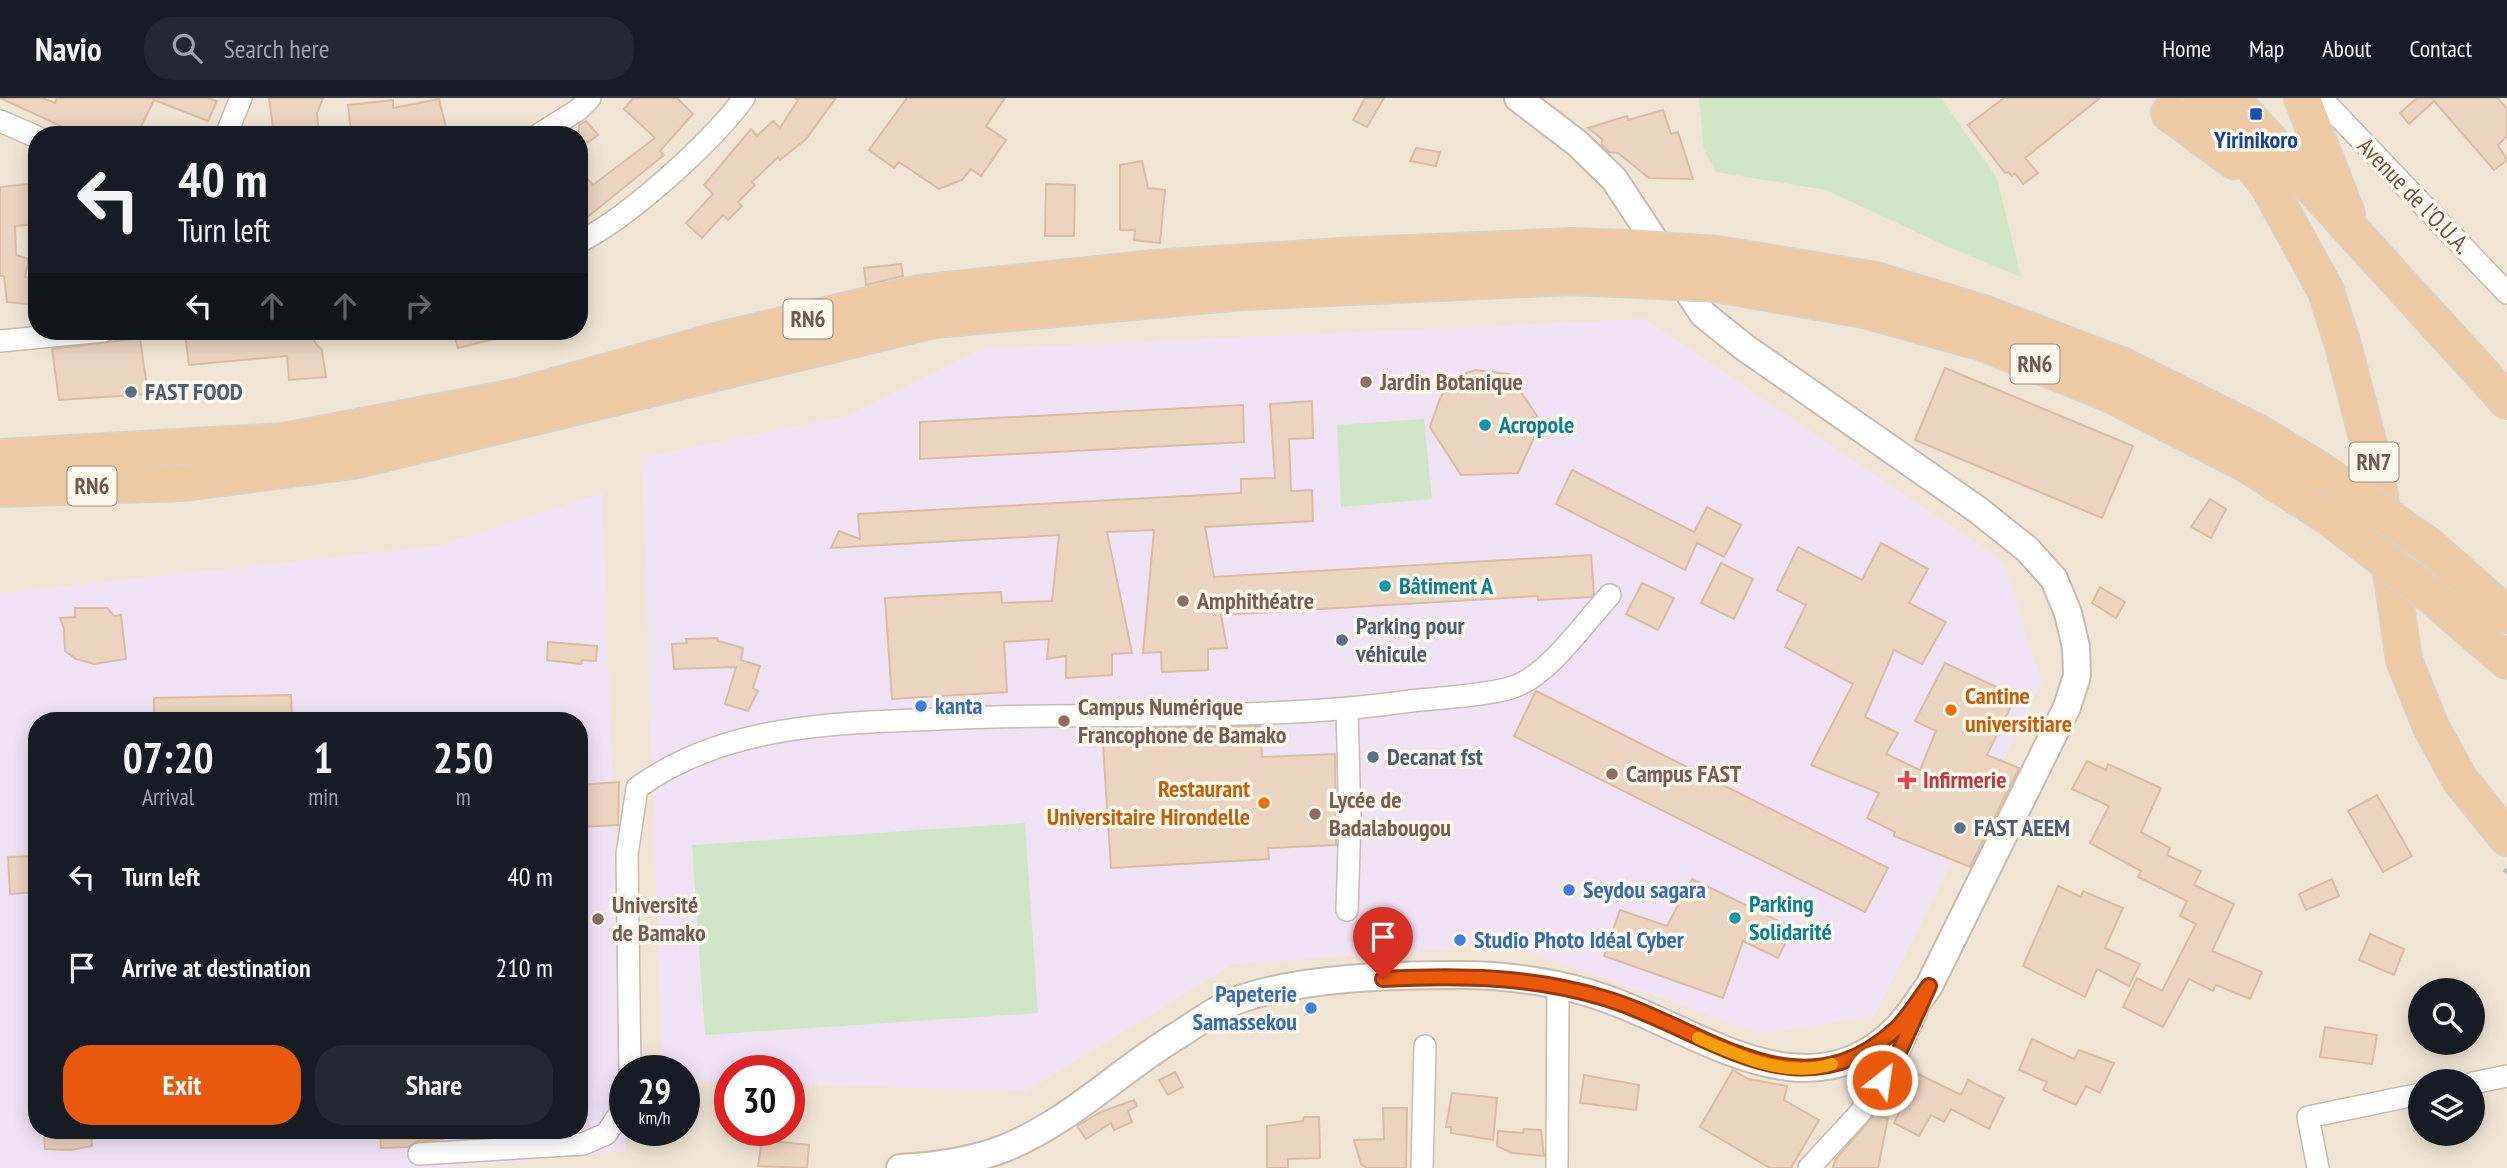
<!DOCTYPE html>
<html lang="en">
<head>
<meta charset="utf-8">
<style>
	:root { --surface:#171b24; --page:#242831; --text:#f1f3f6; --muted:#9ea1a6; --line:#363941; --accent:#ea580c }
	body { margin:0; font-family:"PT Sans Narrow",sans-serif; background:var(--page); color:var(--text); height:100vh; display:flex; flex-direction:column; font-size:26px; white-space:nowrap }
	* { box-sizing:border-box; margin:0 }
	p { font-size:23px; color:var(--muted) }
	.icon { flex:none; width:38px; height:38px; fill:none; stroke:currentColor; stroke-width:2; stroke-linecap:round; stroke-linejoin:round }
	.map { position:relative; flex:1; overflow:hidden }
	.panel { position:absolute; left:28px; top:614px; width:560px; height:427px; display:flex; flex-direction:column; background:var(--surface); border-radius:28px; box-shadow:0 4px 18px #0003 }
	.panel>* { flex:none }
	.banner { position:absolute; left:28px; top:28px; width:560px; height:214px; border-radius:28px; box-shadow:0 4px 18px #0003; background:#171b24; color:var(--text); overflow:hidden }
	.tools { position:absolute; left:2408px; top:880px; display:grid; gap:14px }
	.tools a { display:grid; place-items:center; width:77px; height:77px; border-radius:50%; background:var(--surface); box-shadow:0 4px 18px #0003; font-size:35px }
	.speed { position:absolute; left:609px; top:957px; display:flex; gap:14px; font-size:35px; font-weight:700; text-align:center }
	.speed>* { display:grid; place-content:center; width:91px; height:91px; border-radius:50%; background:var(--surface); box-shadow:0 4px 18px #0003; line-height:1 }
	.speed small { font-size:18px; font-weight:400 }
	.speed .limit { border:10px solid #d22; background:#fff; color:#111 }
	.pin { position:absolute; display:grid; place-items:center; width:60px; height:60px; color:#fff; margin:-72px -30px; border-radius:50% 50% 50% 0; rotate:-45deg; box-shadow:0 0 7px #0007 }
	.pin .icon { rotate:45deg }
	.me { position:absolute; width:77px; margin:-38px; rotate:30deg; stroke-linejoin:round; filter:drop-shadow(0 0 5px #0008) }
	.turn { display:flex; align-items:center; gap:24px; height:147px; padding:0 35px; font-size:32px }
	.turn .icon { width:91px; height:91px; stroke-width:2.5 }
	.turn b { display:block; font-size:49px; line-height:60px }
	.lanes { display:flex; align-items:center; height:66px; padding:0 35px; background:#0003; justify-content:center; gap:35px; direction:ltr }
	.lanes .off { opacity:.35 }
	.eta { display:flex; justify-content:space-evenly; align-items:center; height:119px; text-align:center }
	.eta b { font-size:42px; font-weight:700; line-height:49px }
	.cta { display:flex; gap:14px; margin-top:auto; padding:14px 35px }
	.cta a { flex:1; height:80px; border-radius:28px; background:var(--accent); color:#fff; font-size:28px; font-weight:700; line-height:80px; text-align:center }
	.cta a+a { background:var(--page); color:var(--text) }
	ul { padding:0; list-style:none }
	li { display:flex; align-items:center; gap:21px; height:91px; padding:0 35px }
	li div { flex:1 }
	li b { display:block; font-size:26px }
	li em { font-style:normal }
	header { display:flex; align-items:center; gap:42px; box-sizing:border-box; height:98px; padding:0 35px; background:var(--surface); border-bottom:2px solid var(--line) }
	header strong { font-size:33px }
	nav { display:flex; gap:38px; margin-inline-start:auto; font-size:24px }
	.search { width:490px; height:63px; background:var(--page); display:flex; align-items:center; gap:18px; box-sizing:border-box; padding:0 24px; border-radius:28px; color:var(--muted); font-size:26px }
	.map>svg:first-child { display:block }
	.residential { fill:#f0e5d5; fill-rule:evenodd }
	.education { fill:#f0e2f5; fill-rule:evenodd }
	.green { fill:#d0e5c6 }
	.lines { fill:none; stroke-linecap:round; stroke-linejoin:round }
	.stream { stroke:#a4c6d0; stroke-width:5 }
	.building { fill:#ebd4c0; stroke:#dbbca3; stroke-width:2 }
	.minor-casing { stroke:#c9bbad; stroke-width:24 }
	.tertiary-casing { stroke:#c9bbad; stroke-width:30 }
	.trunk-casing { stroke:#d7d1cd; stroke-width:38 }
	.minor { stroke:#fff; stroke-width:21 }
	.tertiary { stroke:#fff; stroke-width:26 }
	.trunk { stroke:#eecaa4; stroke-width:35 }
	.trunk-bridge-casing { stroke:#d7d1cd; stroke-width:38; stroke-linecap:butt }
	.trunk-bridge { stroke:#eecaa4; stroke-width:35 }
	.route-casing { stroke:#983908; stroke-width:18 }
	.route { stroke:#ea580c; stroke-width:12 }
	.slow { stroke:#f59e0b; stroke-width:12 }
	.transit-dot { fill:#1a4fb4; stroke:#fcf7eb; stroke-width:2.5 }
	.education-dot { fill:#8d6e63; stroke:#fcf7eb; stroke-width:2.5 }
	.service-dot { fill:#5c6f8a; stroke:#fcf7eb; stroke-width:2.5 }
	.culture-dot { fill:#0f9aa8; stroke:#fcf7eb; stroke-width:2.5 }
	.shop-dot { fill:#3f7fe0; stroke:#fcf7eb; stroke-width:2.5 }
	.food-dot { fill:#e8710a; stroke:#fcf7eb; stroke-width:2.5 }
	.health-dot { fill:#e0444e; stroke:#fcf7eb; stroke-width:2.5 }
	.labels { text-anchor:middle; stroke-width:7; stroke-linejoin:round; paint-order:stroke }
	.shield { fill:#fcf7eb; stroke:#998a7d; stroke-width:2 }
	.shield-label { font-size:23px; font-weight:bold; fill:#6f5c4e }
	.transit-label { font-size:24px; font-weight:bold; fill:#164399; stroke:#fcf7eb }
	.street-label { font-size:24px; fill:#6f5c4e; stroke:#fcf7eb }
	.education-label { font-size:24px; font-weight:bold; fill:#785e54; stroke:#fcf7eb; text-anchor:start }
	.service-label { font-size:24px; font-weight:bold; fill:#4e5e75; stroke:#fcf7eb; text-anchor:start }
	.culture-label { font-size:24px; font-weight:bold; fill:#0d838f; stroke:#fcf7eb; text-anchor:start }
	.food-label { font-size:24px; font-weight:bold; fill:#c56008; stroke:#fcf7eb; text-anchor:start }
	.shop-label { font-size:24px; font-weight:bold; fill:#366cbe; stroke:#fcf7eb; text-anchor:start }
	.health-label { font-size:24px; font-weight:bold; fill:#be3a42; stroke:#fcf7eb; text-anchor:start }
</style>
</head>
<body>
<header>
<strong>Navio</strong>
<div class="search"><svg class="icon" aria-label="search" viewBox="0 0 24 24"><circle cx="10" cy="10" r="6"/><path d="M15 15l6 6"/></svg>Search here</div>
<nav><a>Home</a><a>Map</a><a>About</a><a>Contact</a></nav>
</header>
<div class="map">
<svg width="2507" height="1070" viewBox="0 0 2507 1070">
	<rect width="100%" height="100%" fill="#f9f3e5"/>
	<path class="residential" d="M0,0H2507V1070H0ZM37,37H579V233H37ZM37,623H579V1032H37ZM2420,892H2473V945H2420ZM625,973H684V1032H625ZM730,973H789V1032H730ZM2420,984H2473V1036H2420Z"/>
	<g class="education">
		<path d="M1645,221L2003,464L2042,584L1874,918L1763,936L1508,847L1233,866L1026,993L789,986V973H730V984L684,983V973H662L642,359L845,319L981,251Z"/>
		<path d="M602,395L626,1053L448,1070H0V495L438,448ZM37,623H579V1032H37Z"/>
	</g>
	<g class="green">
		<path d="M1699,0H1941L1997,80L2021,179L1944,147L1826,92L1716,74L1704,52Z"/>
		<path d="M1424,321L1432,401L1341,409L1337,327Z"/>
		<path d="M1025,725L1038,915L705,937L692,747Z"/>
	</g>
	<g class="lines">
		<path class="stream" d="M2506,773L2507,774"/>
	</g>
	<g class="building">
		<path d="M0,0H43L55,5L57,0H208L217,3L208,23L154,2L137,37H60L63,29Z"/>
		<path d="M269,0H323L317,15L319,37H274Z"/>
		<path d="M633,0H677L693,16L660,53L664,57L579,126V71L593,87L655,40L624,11Z"/>
		<path d="M795,0H836L806,41L780,62L778,59L752,84L755,87L738,104L742,108L728,122L723,117L702,140L686,125L713,96L704,87L751,31L757,38L773,23L780,30L798,2Z"/>
		<path d="M907,0H1005L986,28L1006,42L981,78L971,71L962,82L939,91L899,64L894,70L869,52Z"/>
		<path d="M1365,0H1384L1367,29L1353,22Z"/>
		<path d="M2004,0H2100L2025,60L2038,75L2023,86L2015,75L2012,78L2008,74L2005,75L1968,27Z"/>
		<path d="M2417,0H2498L2507,11V38L2498,47L2507,62L2494,72L2434,3L2409,26L2400,15Z"/>
		<path d="M439,1L448,37H351L348,7L393,2V10Z"/>
		<path d="M1663,12L1671,36L1678,34L1693,81L1649,80L1618,55L1609,54L1602,47V41L1588,30L1627,18L1628,22Z"/>
		<path d="M586,23L598,37L579,51V27Z"/>
		<path d="M1416,50L1440,54L1436,68L1410,63Z"/>
		<path d="M1142,63L1148,90L1165,92L1160,145L1134,142L1135,132H1120V67Z"/>
		<path d="M37,85L35,126L15,128L16,157L29,161L25,179L37,182V207L7,204L4,178H0V89Z"/>
		<path d="M1046,86L1075,87L1074,138H1045Z"/>
		<path d="M901,166L903,178L866,187L864,170Z"/>
		<path d="M220,233H272V240L313,236L315,245L322,252L326,279L289,282L287,258L189,267L185,235Z"/>
		<path d="M453,233H505L506,238L458,250Z"/>
		<path d="M140,240L148,296L59,302L52,251Z"/>
		<path d="M1945,270L2133,348L2102,420L1915,342Z"/>
		<path d="M1475,272L1509,276L1541,324L1518,375L1461,377L1430,329L1439,303L1451,280Z"/>
		<path d="M1312,303L1313,340L1289,341L1291,393L1312,392L1313,423L1205,429L1214,479L1591,457L1594,496L1591,499L1538,502V498L1221,517L1227,550L1208,551V572L1162,574L1161,554L1143,555L1154,432L1107,434L1132,555L1112,556V577L1066,580V558L1047,561L1049,541L1004,544L1007,594L892,601L885,500L1001,494L1002,505L1052,503L1059,437L831,450L839,433L860,441L858,416L1241,395V381L1275,380L1270,306Z"/>
		<path d="M1243,307L1244,344L920,361V324Z"/>
		<path d="M1572,372L1694,434L1707,409L1741,427L1724,459L1697,445L1685,472L1556,406Z"/>
		<path d="M2210,401L2226,411L2211,440L2191,429Z"/>
		<path d="M1881,445L1928,471L1909,505L1946,524L1922,566L1894,552L1865,619L1898,635L1886,656L1920,672L1936,633L1915,623L1945,565L2016,598L1987,657L2019,670L1970,769L1894,738L1895,734L1867,720L1879,695L1811,667L1853,586L1785,549L1806,507L1777,492L1798,449L1862,482Z"/>
		<path d="M1721,465L1753,481L1734,521L1701,505Z"/>
		<path d="M1642,485L1674,500L1658,532L1626,516Z"/>
		<path d="M2100,489L2125,504L2116,520L2092,505Z"/>
		<path d="M75,510H107L114,518L121,517L126,561L94,566L76,561L65,553L64,531L60,520L75,519Z"/>
		<path d="M717,540L718,543L743,550L741,562L760,568L753,590L758,593L748,613L725,606L736,569L674,571L672,546L687,545L686,541Z"/>
		<path d="M548,544L597,548L596,563L582,562L581,566L547,562Z"/>
		<path d="M1536,593L1888,770L1865,814L1514,638Z"/>
		<path d="M291,597L292,623H154V600Z"/>
		<path d="M1260,628L1262,659L1335,656L1336,747L1268,750L1269,761L1111,770L1102,631Z"/>
		<path d="M2087,663L2106,672L2108,666L2161,690L2141,734L2170,750L2167,757L2201,773L2194,787L2234,806L2212,853L2262,874L2250,901L2216,887L2213,893L2189,881L2163,929L2123,909L2137,880L2162,893L2196,826L2180,818L2187,803L2138,779L2141,773L2090,745L2109,708L2072,691Z"/>
		<path d="M619,684L618,727L579,729V687Z"/>
		<path d="M2377,697L2412,758L2383,774L2348,713Z"/>
		<path d="M37,758V794L10,796L8,759Z"/>
		<path d="M1692,781L1793,830L1778,860L1743,843L1723,900L1604,858L1620,812L1667,828Z"/>
		<path d="M2332,781L2339,798L2306,812L2299,796Z"/>
		<path d="M2058,788L2081,799L2083,793L2123,810L2105,850L2140,866L2129,888L2097,871L2085,899L2023,868Z"/>
		<path d="M2370,836L2404,851L2394,877L2359,862Z"/>
		<path d="M2325,929L2377,937L2372,966L2320,959Z"/>
		<path d="M2032,941L2074,961L2079,952L2114,965L2100,995L2086,988L2076,1007L2043,992L2047,984L2019,972Z"/>
		<path d="M1733,972L1748,981L1787,988L1784,1002L1819,1022L1791,1070H1770L1700,1029Z"/>
		<path d="M1175,974L1183,989L1168,997L1159,982Z"/>
		<path d="M1918,976L1961,997L1968,982L2004,1000L1989,1031L1951,1011L1944,1024L1931,1017L1919,1038L1894,1025Z"/>
		<path d="M1584,977L1639,987L1636,1012L1580,1005Z"/>
		<path d="M1452,995L1497,1000L1493,1042L1451,1035V1029H1446Z"/>
		<path d="M1134,1002L1137,1008L1128,1013L1132,1024L1114,1032L1111,1025L1086,1041L1077,1028L1101,1014Z"/>
		<path d="M1383,1010H1407L1406,1070H1367L1361,1066L1354,1042L1384,1041Z"/>
		<path d="M1874,1017L1888,1020L1878,1070H1833L1835,1062Z"/>
		<path d="M1304,1019H1319L1320,1060L1288,1061V1070H1267V1028L1303,1023Z"/>
		<path d="M1524,1031L1541,1032L1544,1058L1512,1055L1497,1048L1498,1033L1523,1035Z"/>
		<path d="M44,1032H91L92,1048L71,1052L45,1051Z"/>
		<path d="M380,1032H443V1041L418,1043L408,1049L381,1050Z"/>
		<path d="M762,1042L809,1047L807,1070L758,1068Z"/>
	</g>
	<g class="lines">
		<g class="minor-casing">
			<g id="minor">
				<path d="M2321,0L2507,195"/>
				<path d="M0,23L37,39"/>
				<path d="M226,37L241,0"/>
				<path d="M538,37L578,12L590,0"/>
				<path d="M579,144C628,120 712,44 744,0"/>
				<path d="M0,243L104,233"/>
				<path d="M1347,612L1350,722L1347,812"/>
				<path d="M630,973L627,757L637,690C730,622 852,625 962,620C1111,614 1263,624 1411,603C1437,600 1495,597 1516,588C1550,575 1585,524 1610,497"/>
				<path d="M2473,985L2507,978"/>
				<path d="M419,1056L583,1046L606,1036L625,1008"/>
				<path d="M1422,1070L1425,948"/>
				<path d="M1557,1070L1558,889"/>
				<path d="M1809,1070L1859,1016L1894,965L1916,915"/>
				<path d="M2318,1070L2308,1019L2420,996"/>
			</g>
		</g>
		<g class="tertiary-casing">
			<path id="tertiary" d="M900,1070C936,1068 972,1063 1005,1050C1070,1024 1121,971 1180,936C1197,925 1215,912 1233,904C1296,879 1394,877 1462,877C1508,877 1564,885 1607,901C1701,934 1809,1021 1898,929C1910,917 1919,901 1929,888L2067,609L2077,578L2076,549L2068,515L2054,481L2027,451L1978,412L1744,249L1703,216L1614,81L1577,45L1518,0"/>
		</g>
		<g class="trunk-casing">
			<g id="trunk">
				<path d="M2201,0L2269,89L2326,193L2343,247L2377,378L2404,562L2431,629L2460,682L2507,740"/>
				<path d="M2231,0L2507,303"/>
				<path d="M2302,0L2347,116"/>
				<path d="M2169,15L2234,63"/>
				<path d="M1717,156L1875,182L1986,216L2121,267L2259,335L2323,374"/>
				<path d="M1716,186L1864,212L1983,245L2110,296L2248,367L2327,418"/>
				<path d="M0,359L284,343L515,299L719,242L919,195L1154,170L1340,158L1571,148L1627,150"/>
				<path d="M0,391L183,385L353,363L934,222L1243,194L1570,179L1639,182"/>
				<path d="M2428,447L2507,517"/>
				<path d="M2429,496L2507,563"/>
			</g>
		</g>
		<use href="#minor" class="minor"/>
		<use href="#tertiary" class="tertiary"/>
		<use href="#trunk" class="trunk"/>
		<g class="trunk-bridge-casing">
			<g id="trunk-bridge">
				<path d="M1627,150L1717,156"/>
				<path d="M1639,182L1716,186"/>
				<path d="M2323,374L2428,447"/>
				<path d="M2327,418L2429,496"/>
			</g>
		</g>
		<use href="#trunk-bridge" class="trunk-bridge"/>
	</g>
	<g class="lines">
		<g class="route-casing">
			<path id="route" d="M1383,881C1458,877 1531,878 1604,900C1704,929 1798,1022 1897,930C1909,918 1919,901 1929,888L1894,965L1882,982"/>
		</g>
		<use href="#route" class="route"/>
		<path class="slow" d="M1698,940C1739,958 1787,981 1832,966"/>
	</g>
	<rect class="transit-dot" x="2249" y="9" width="14" height="14" rx="3.5"/>
	<g class="education-dot">
		<circle cx="1366" cy="284" r="7"/>
		<circle cx="1183" cy="503" r="7"/>
		<circle cx="1064" cy="623" r="7"/>
		<circle cx="1612" cy="676" r="7"/>
		<circle cx="1315" cy="716" r="7"/>
		<circle cx="598" cy="821" r="7"/>
	</g>
	<g class="service-dot">
		<circle cx="131" cy="294" r="7"/>
		<circle cx="1342" cy="542" r="7"/>
		<circle cx="1373" cy="659" r="7"/>
		<circle cx="1960" cy="730" r="7"/>
	</g>
	<g class="culture-dot">
		<circle cx="1485" cy="327" r="7"/>
		<circle cx="1385" cy="488" r="7"/>
		<circle cx="1735" cy="820" r="7"/>
	</g>
	<g class="shop-dot">
		<circle cx="921" cy="608" r="7"/>
		<circle cx="1569" cy="792" r="7"/>
		<circle cx="1460" cy="842" r="7"/>
		<circle cx="1311" cy="910" r="7"/>
	</g>
	<g class="food-dot">
		<circle cx="1951" cy="612" r="7"/>
		<circle cx="1264" cy="705" r="7"/>
	</g>
	<path class="health-dot" d="M1903.5 671.5h7v7h7v7h-7v7h-7v-7h-7v-7h7z"/>
	<g class="labels">
		<g class="shield">
			<rect x="783.5" y="201.5" width="49" height="39" rx="5"/>
			<rect x="2010.5" y="246.5" width="49" height="39" rx="5"/>
			<rect x="2349.5" y="344.5" width="49" height="39" rx="5"/>
			<rect x="67.5" y="368.5" width="49" height="39" rx="5"/>
		</g>
		<g class="shield-label">
			<text x="808" y="229">RN6</text>
			<text x="2035" y="274">RN6</text>
			<text x="2374" y="372">RN7</text>
			<text x="92" y="396">RN6</text>
		</g>
		<g class="transit-label">
			<text x="2256" y="50">Yirinikoro</text>
		</g>
		<g class="street-label">
			<text transform="translate(2414 98) rotate(46)" y="8">Avenue de l'O.U.A.</text>
		</g>
		<g class="education-label">
			<text x="1380" y="292">Jardin Botanique</text>
			<text x="1197" y="511">Amphithéatre</text>
			<text x="1078" y="617">Campus Numérique<tspan x="1078" dy="28">Francophone de Bamako</tspan></text>
			<text x="1626" y="684">Campus FAST</text>
			<text x="1329" y="710">Lycée de<tspan x="1329" dy="28">Badalabougou</tspan></text>
			<text x="612" y="815">Université<tspan x="612" dy="28">de Bamako</tspan></text>
		</g>
		<g class="service-label">
			<text x="145" y="302">FAST FOOD</text>
			<text x="1356" y="536">Parking pour<tspan x="1356" dy="28">véhicule</tspan></text>
			<text x="1387" y="667">Decanat fst</text>
			<text x="1974" y="738">FAST AEEM</text>
		</g>
		<g class="culture-label">
			<text x="1499" y="335">Acropole</text>
			<text x="1399" y="496">Bâtiment A</text>
			<text x="1749" y="814">Parking<tspan x="1749" dy="28">Solidarité</tspan></text>
		</g>
		<g class="food-label">
			<text x="1965" y="606">Cantine<tspan x="1965" dy="28">universitiare</tspan></text>
			<text x="1250" y="699" text-anchor="end">Restaurant<tspan x="1250" dy="28">Universitaire Hirondelle</tspan></text>
		</g>
		<g class="shop-label">
			<text x="935" y="616">kanta</text>
			<text x="1583" y="800">Seydou sagara</text>
			<text x="1474" y="850">Studio Photo Idéal Cyber</text>
			<text x="1297" y="904" text-anchor="end">Papeterie<tspan x="1297" dy="28">Samassekou</tspan></text>
		</g>
		<g class="health-label">
			<text x="1923" y="690">Infirmerie</text>
		</g>
	</g>
</svg>
<div class="tools">
<a><svg class="icon" aria-label="search" viewBox="0 0 24 24"><circle cx="10" cy="10" r="6"/><path d="M15 15l6 6"/></svg></a>
<a><svg class="icon" aria-label="layers" viewBox="0 0 24 24"><path d="M12 4l9 5-9 5-9-5zM3 14l9 5 9-5"/></svg></a>
</div>
<div class="speed"><div>29<small>km/h</small></div><div class="limit">30</div></div>
<div class="pin" style="left:1383px;top:881px;background:#d93025"><svg class="icon" aria-label="arrive" viewBox="0 0 24 24"><path d="M6 21V4h12l-3 4 3 4H6"/></svg></div>
<svg class="me" style="left:1882px;top:982px" viewBox="-20 -20 40 40"><circle r="17" fill="#ea580c" stroke="#fff" stroke-width="3"/><path d="M0-11L8 9 0 5-8 9z" fill="#fff"/></svg>
<div class="banner">
<div class="turn"><svg class="icon" aria-label="left" viewBox="0 0 24 24"><path d="M17 20v-9H6M10 6l-5 5 5 5"/></svg><div><b>40 m</b>Turn left</div></div>
<div class="lanes"><svg class="icon" aria-label="left" viewBox="0 0 24 24"><path d="M17 20v-9H6M10 6l-5 5 5 5"/></svg><svg class="icon off" aria-label="ahead" viewBox="0 0 24 24"><path d="M12 20V5M6 11l6-6 6 6"/></svg><svg class="icon off" aria-label="ahead" viewBox="0 0 24 24"><path d="M12 20V5M6 11l6-6 6 6"/></svg><svg class="icon off" aria-label="right" viewBox="0 0 24 24"><path d="M7 20v-9h11M14 6l5 5-5 5"/></svg></div>
</div>
<section class="panel">
<div class="eta">
<div><b>07:20</b><p>Arrival</p></div>
<div><b>1</b><p>min</p></div>
<div><b>250</b><p>m</p></div>
</div>
<ul>
<li><svg class="icon" aria-label="left" viewBox="0 0 24 24"><path d="M17 20v-9H6M10 6l-5 5 5 5"/></svg><div><b>Turn left</b></div><em>40 m</em></li>
<li><svg class="icon" aria-label="arrive" viewBox="0 0 24 24"><path d="M6 21V4h12l-3 4 3 4H6"/></svg><div><b>Arrive at destination</b></div><em>210 m</em></li>
</ul>
<div class="cta"><a>Exit</a><a>Share</a></div>
</section>
</div>
</body>
</html>
